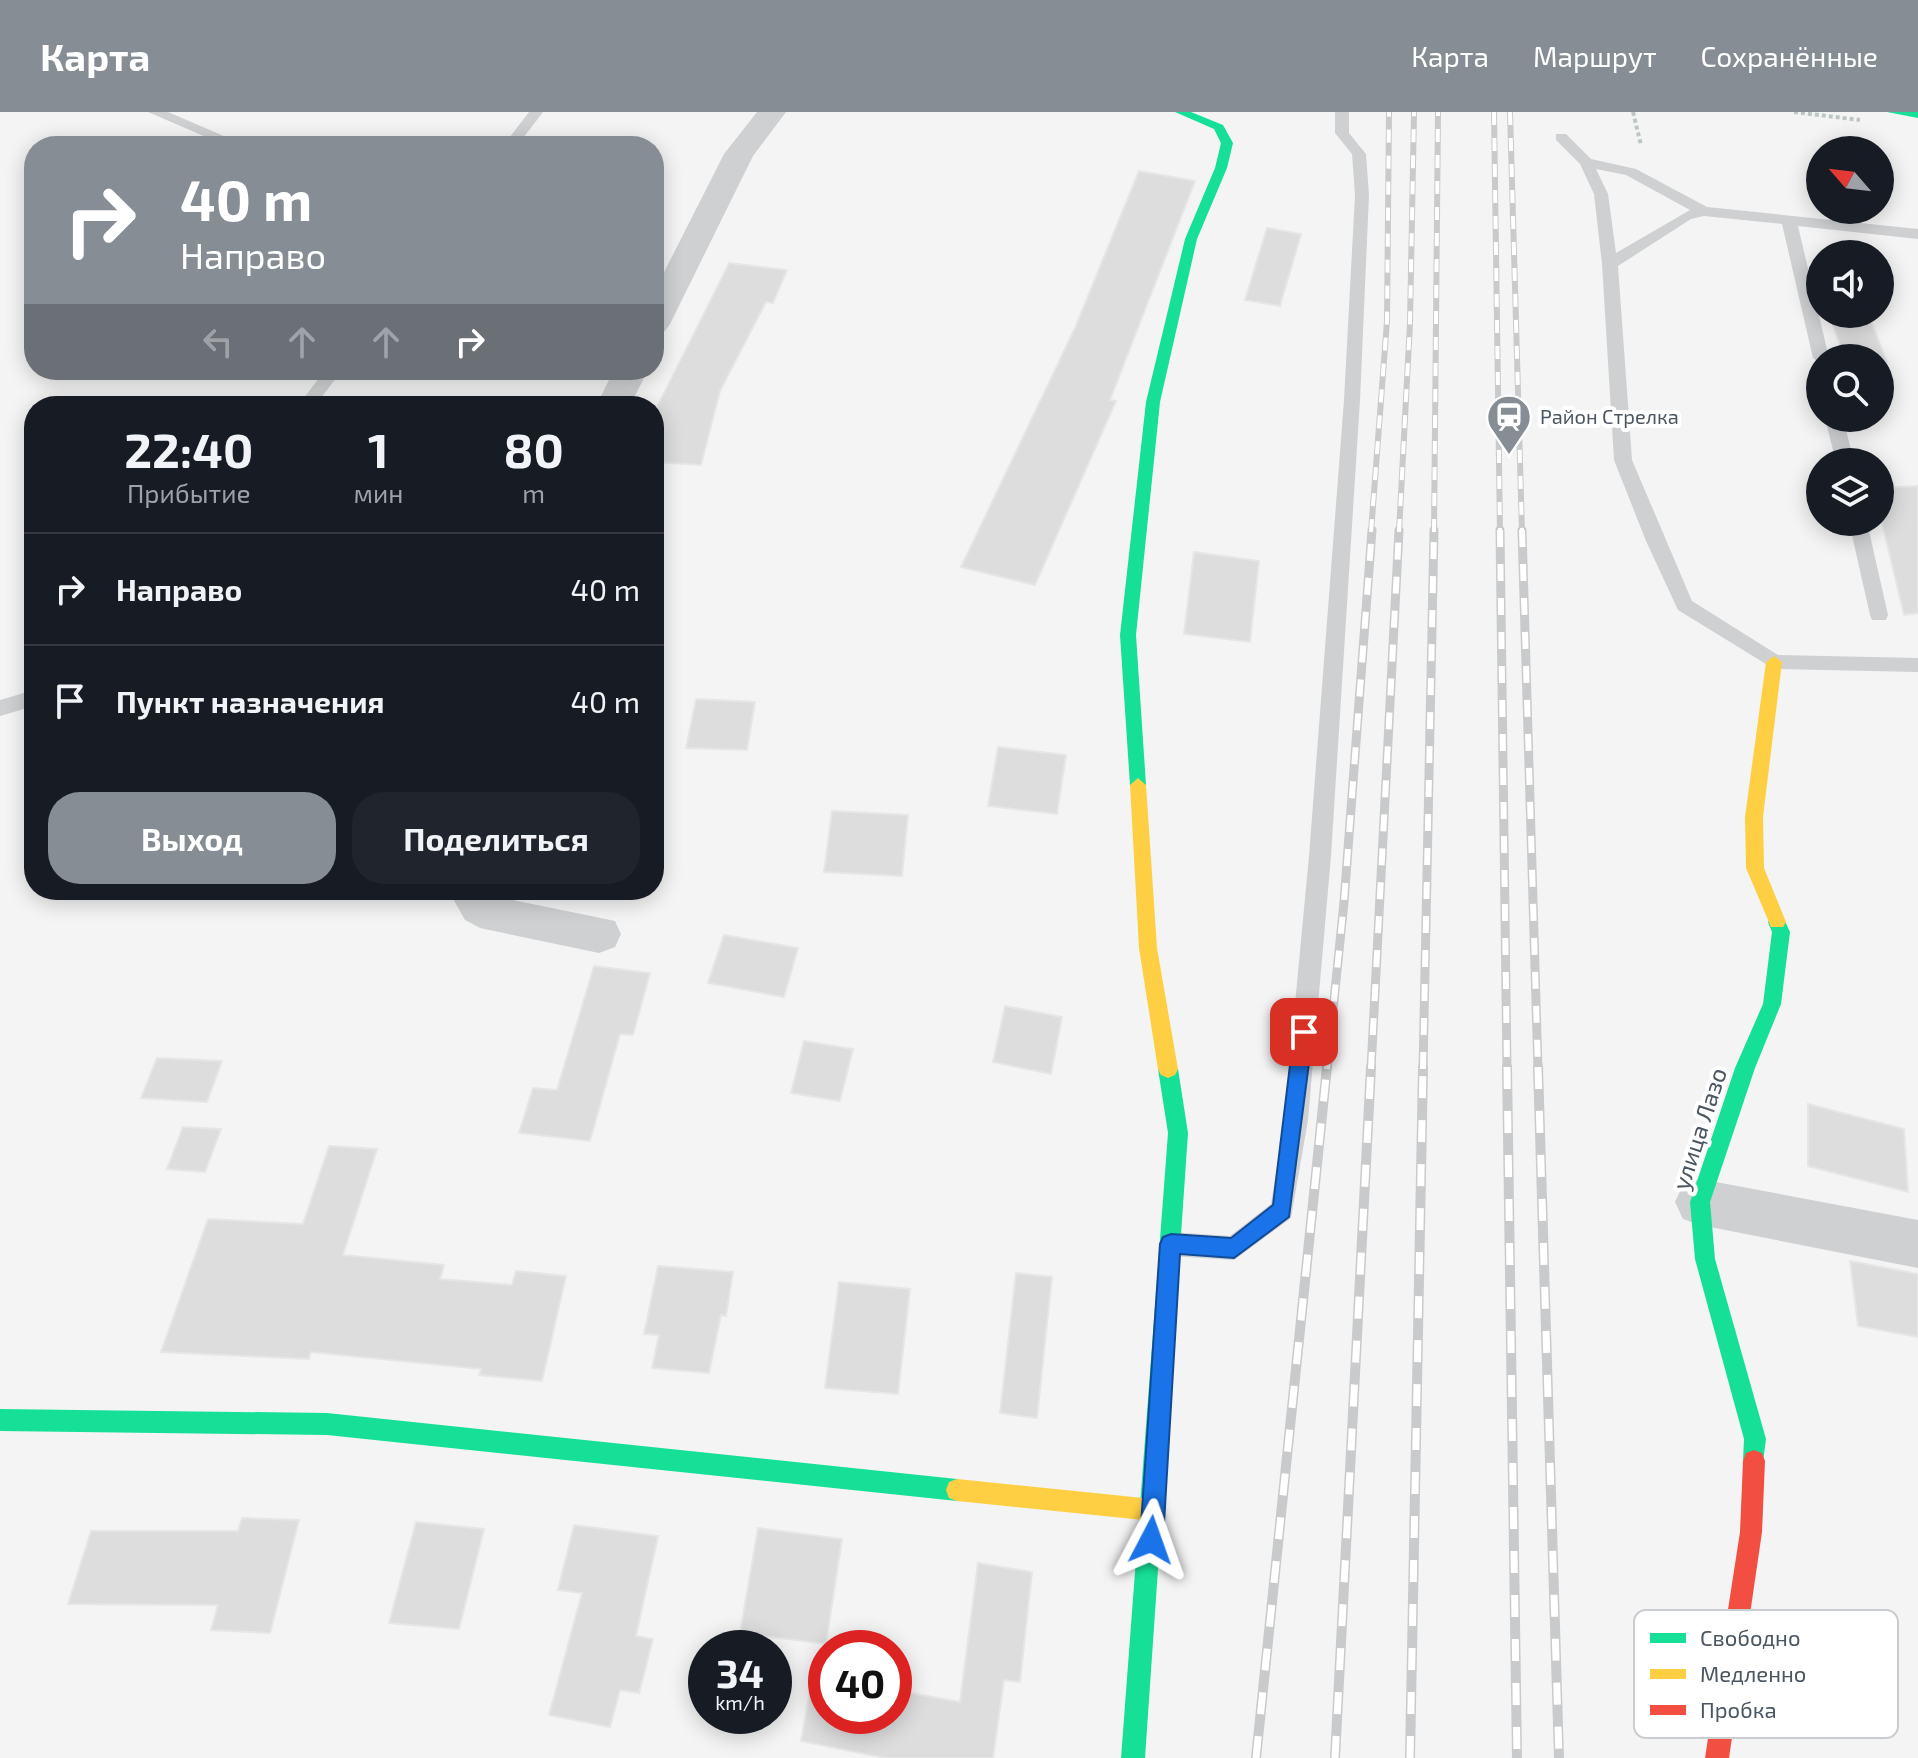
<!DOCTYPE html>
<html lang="ru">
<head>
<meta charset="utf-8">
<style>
	:root { --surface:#171b24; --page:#20242c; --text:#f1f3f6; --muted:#9ea1a6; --line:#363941; --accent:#868d94 }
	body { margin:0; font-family:"Exo 2",sans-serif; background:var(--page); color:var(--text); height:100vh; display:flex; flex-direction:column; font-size:30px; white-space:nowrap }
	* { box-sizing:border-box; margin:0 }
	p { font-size:26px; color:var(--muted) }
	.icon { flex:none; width:44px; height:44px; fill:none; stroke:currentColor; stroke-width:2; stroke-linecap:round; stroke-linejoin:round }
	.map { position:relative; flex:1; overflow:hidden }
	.drawer { position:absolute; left:24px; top:284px; width:640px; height:504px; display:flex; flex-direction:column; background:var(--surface); border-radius:32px; box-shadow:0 4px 20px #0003 }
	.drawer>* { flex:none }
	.guide { position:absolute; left:24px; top:24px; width:640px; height:244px; border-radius:32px; box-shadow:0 4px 20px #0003; background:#868d94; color:#fff; overflow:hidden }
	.needle { width:52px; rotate:298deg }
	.tools { position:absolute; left:1806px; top:24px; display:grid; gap:16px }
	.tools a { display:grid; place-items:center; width:88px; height:88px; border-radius:50%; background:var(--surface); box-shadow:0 4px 20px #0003; font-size:40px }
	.speed { position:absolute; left:688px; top:1518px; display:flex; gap:16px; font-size:40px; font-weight:700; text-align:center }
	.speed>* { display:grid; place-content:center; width:104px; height:104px; border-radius:50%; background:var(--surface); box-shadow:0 4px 20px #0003; line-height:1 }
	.speed small { font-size:20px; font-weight:400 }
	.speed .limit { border:12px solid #d22; background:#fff; color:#111 }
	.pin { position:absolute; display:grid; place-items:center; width:68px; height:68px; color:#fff; margin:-34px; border-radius:16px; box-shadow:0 4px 12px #0006 }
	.me { position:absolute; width:88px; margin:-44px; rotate:4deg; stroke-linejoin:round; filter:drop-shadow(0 0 6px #0008) }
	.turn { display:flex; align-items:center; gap:28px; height:168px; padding:0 24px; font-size:36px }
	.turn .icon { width:104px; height:104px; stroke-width:2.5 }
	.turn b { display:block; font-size:56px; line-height:68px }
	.lanes { display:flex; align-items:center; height:76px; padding:0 24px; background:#0003; justify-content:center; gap:40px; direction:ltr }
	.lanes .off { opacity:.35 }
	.eta { display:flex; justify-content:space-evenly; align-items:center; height:136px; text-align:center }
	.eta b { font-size:48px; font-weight:700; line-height:56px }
	.cta { display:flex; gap:16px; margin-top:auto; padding:16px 24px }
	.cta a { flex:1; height:92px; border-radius:32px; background:var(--accent); color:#fff; font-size:32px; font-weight:700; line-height:92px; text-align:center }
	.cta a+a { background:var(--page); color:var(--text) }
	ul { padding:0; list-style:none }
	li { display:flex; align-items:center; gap:24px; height:112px; padding:0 24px; border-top:2px solid var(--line) }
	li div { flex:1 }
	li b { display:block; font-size:30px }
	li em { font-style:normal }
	header { display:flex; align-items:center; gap:48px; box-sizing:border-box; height:112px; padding:0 40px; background:var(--accent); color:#fff }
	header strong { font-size:38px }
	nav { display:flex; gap:44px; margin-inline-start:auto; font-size:28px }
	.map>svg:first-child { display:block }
	.building { fill:#ddddde; stroke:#e5e6e7; stroke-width:2 }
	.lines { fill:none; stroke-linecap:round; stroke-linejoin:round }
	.path { stroke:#bcc7c4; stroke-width:4; stroke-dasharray:4 3; stroke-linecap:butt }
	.lane { fill:#ced0d2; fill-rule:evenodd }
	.street { fill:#ced0d2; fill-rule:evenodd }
	.fast { fill:#16e098; fill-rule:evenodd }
	.slow { fill:#ffcf43; fill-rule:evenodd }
	.jam { fill:#f24e42; fill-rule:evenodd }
	.rail-far2-casing { stroke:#c9cacc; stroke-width:6 }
	.rail-far1-casing { stroke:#c9cacc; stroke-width:9 }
	.rail-casing { stroke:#c9cacc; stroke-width:10 }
	.rail-far2 { stroke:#fff; stroke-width:4; stroke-dasharray:13; stroke-linecap:butt }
	.rail-far1 { stroke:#fff; stroke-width:6; stroke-dasharray:17; stroke-linecap:butt }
	.rail { stroke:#fff; stroke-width:7; stroke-dasharray:22; stroke-linecap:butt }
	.route { fill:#1a73e8; stroke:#114b97; stroke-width:2 }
	.labels { text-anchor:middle; stroke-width:8; stroke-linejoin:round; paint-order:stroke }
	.far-poi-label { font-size:20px; fill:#4a5661; stroke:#fff; text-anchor:start }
	.street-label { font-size:24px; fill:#4a5661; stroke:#fff }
	.key { fill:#fff; stroke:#c9ccd0; stroke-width:2 }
	.key-label { font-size:22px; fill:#4a5661 }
</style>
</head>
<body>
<header>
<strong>Карта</strong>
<nav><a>Карта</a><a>Маршрут</a><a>Сохранённые</a></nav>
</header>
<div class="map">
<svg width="1918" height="1646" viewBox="0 0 1918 1646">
	<rect width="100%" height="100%" fill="#f4f4f4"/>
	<g class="building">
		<path d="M1139,59L1195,69L1110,288L1116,289L1035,473L961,455L1075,216Z"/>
		<path d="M1267,116L1301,122L1280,194L1245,188Z"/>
		<path d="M729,151L787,158L773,191L766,190L720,279L701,353L654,350V301Z"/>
		<path d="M1830,205L1870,207L1887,250H1880V246H1845Z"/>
		<path d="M1918,374V501L1904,503L1880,403V376Z"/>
		<path d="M1194,440L1259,449L1250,530L1184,522Z"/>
		<path d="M696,587L755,590L747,638L686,636Z"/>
		<path d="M998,635L1066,643L1057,702L988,694Z"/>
		<path d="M832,699L908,703L902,764L824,760Z"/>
		<path d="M724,823L798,836L784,885L708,871Z"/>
		<path d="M594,854L650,861L633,923L620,922L590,1029L519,1021L533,976L557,978Z"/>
		<path d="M1005,894L1062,905L1051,962L993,950Z"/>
		<path d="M804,929L853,937L840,989L791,981Z"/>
		<path d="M157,946L222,949L207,990L141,986Z"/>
		<path d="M1808,992L1904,1017L1908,1080L1808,1054Z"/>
		<path d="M183,1015L221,1017L205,1060L167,1057Z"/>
		<path d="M329,1034L377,1037L343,1143L444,1153L440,1167L512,1173L516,1159L566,1164L542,1269L479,1263L481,1257L311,1240L309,1247L161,1240L208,1107L303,1112Z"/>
		<path d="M1850,1149L1918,1162V1225L1858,1214Z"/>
		<path d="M658,1154L733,1160L726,1204L721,1203L709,1261L652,1256L659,1223L644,1222Z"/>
		<path d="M1016,1161L1052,1165L1037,1306L1000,1301Z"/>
		<path d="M839,1170L910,1177L898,1282L825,1276Z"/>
		<path d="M242,1406L299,1408L270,1521L211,1518L218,1493L68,1492L91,1419H238Z"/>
		<path d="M416,1410L484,1417L459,1517L389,1511Z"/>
		<path d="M574,1413L658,1424L636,1524L653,1527L639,1581L620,1578L610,1615L549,1603L582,1481L558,1478Z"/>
		<path d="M758,1416L842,1427L826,1532L740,1521Z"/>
		<path d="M978,1451L1032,1460L1020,1570L1004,1568L993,1646H885L801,1629L813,1562L826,1565V1604H894V1578L960,1590Z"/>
	</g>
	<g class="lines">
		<g class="path">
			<path d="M1633,0L1641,33"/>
			<path d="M1794,0L1860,8"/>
		</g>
		<g class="lane">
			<path d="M148,0H168L247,34H227Z"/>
			<path d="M529,0H543L517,34H503Z"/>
			<path d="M1335,0H1349V21L1366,42L1369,83L1360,288L1331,744L1308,1008L1291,1106L1234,1148L1171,1144L1162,1141L1159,1132L1162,1123L1171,1120L1230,1124L1271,1092L1284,1008L1309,744L1344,288L1355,83L1352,42L1335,21Z"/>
			<path d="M1556,22H1566L1591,47L1636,57L1707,95L1918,117V127L1798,114L1829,246H1820V251L1813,246L1782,112L1704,104L1691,107L1618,154L1632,348L1692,489L1778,543L1918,546V560L1774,557L1678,498L1646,429L1614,348L1602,152L1594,82L1580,52L1556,28ZM1596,57L1626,63L1690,98L1616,141L1608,82Z"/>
			<path d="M325,258H342L315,294H298Z"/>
			<path d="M1825,306H1843L1854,350H1836Z"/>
			<path d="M1849,410H1867L1888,503L1886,508H1872L1870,503Z"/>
			<path d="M34,578V594L0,604V588Z"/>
		</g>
		<g class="street">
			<path d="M757,0H786L753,44L670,212L665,219L654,222V180L724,42Z"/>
			<path d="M614,258H648L630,294H596Z"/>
			<path d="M448,778H493L503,786L615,809L621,822L615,835L599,841L480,816L465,808Z"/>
			<path d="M1700,1067L1918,1108V1156L1700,1113L1683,1107L1675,1090L1683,1073Z"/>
		</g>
		<g class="fast">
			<path d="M1175,0H1191L1223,13L1233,31L1227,56L1197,127L1160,290L1136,523L1146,673L1138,680L1130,673L1120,523L1146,290L1185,127L1215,56L1221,31L1214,17Z"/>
			<path d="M1887,0H1918V6Z"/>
			<path d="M1777,802L1783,805L1790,820L1781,892L1755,956L1710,1090L1715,1147L1766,1327L1762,1357L1754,1360L1746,1357L1743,1349L1744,1327L1695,1147L1690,1090L1735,956L1763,892L1772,820L1768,810L1771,805Z"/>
			<path d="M1168,948L1175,951L1178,957L1188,1021L1145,1646H1121L1168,1021L1158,957L1161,951Z"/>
			<path d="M0,1297L327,1301L957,1367L965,1370L968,1378L965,1386L957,1389L327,1323L0,1319Z"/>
		</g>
		<g class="slow">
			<path d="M1774,544L1782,550L1763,705L1764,756L1786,810L1783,815H1771L1746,756L1745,705L1766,550Z"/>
			<path d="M1138,666L1146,673L1157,836L1178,957L1175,963L1168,966L1161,963L1158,957L1139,836L1130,673Z"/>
			<path d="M957,1367L1153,1387L1161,1390L1164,1398L1161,1406L1153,1409L957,1389L949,1386L946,1378L949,1370Z"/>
		</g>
		<path class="jam" d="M1754,1338L1762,1341L1765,1349L1762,1420L1729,1646H1705L1740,1420L1743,1349L1746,1341Z"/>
		<g class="rail-far2-casing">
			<g id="rail-far2">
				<path d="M1494,0L1500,420"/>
				<path d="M1510,0L1522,420"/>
				<path d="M1371,420L1387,209L1389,0"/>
				<path d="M1399,420L1410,211L1414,0"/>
				<path d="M1434,420L1438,0"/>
			</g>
		</g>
		<g class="rail-far1-casing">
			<g id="rail-far1">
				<path d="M1500,418L1507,957"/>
				<path d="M1522,418L1538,957"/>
				<path d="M1327,957L1344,790L1372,418"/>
				<path d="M1371,957L1399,418"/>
				<path d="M1423,957L1434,418"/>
			</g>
		</g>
		<g class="rail-casing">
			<g id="rail">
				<path d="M1507,955L1517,1646"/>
				<path d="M1538,955L1559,1646"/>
				<path d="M1256,1646L1327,955"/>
				<path d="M1335,1646L1371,955"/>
				<path d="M1410,1646L1423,955"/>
			</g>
		</g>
		<use href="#rail-far2" class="rail-far2"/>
		<use href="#rail-far1" class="rail-far1"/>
		<use href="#rail" class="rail"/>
	</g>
	<path class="route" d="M1304,911L1313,920L1289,1105L1234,1146L1180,1142L1163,1428L1159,1436L1151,1439L1143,1436L1140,1428L1160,1132L1163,1125L1171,1122L1231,1126L1273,1093L1294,920Z"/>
	<defs>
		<g id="station-pin" transform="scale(2.3)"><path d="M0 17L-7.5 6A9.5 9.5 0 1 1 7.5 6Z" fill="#868d94" stroke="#fff"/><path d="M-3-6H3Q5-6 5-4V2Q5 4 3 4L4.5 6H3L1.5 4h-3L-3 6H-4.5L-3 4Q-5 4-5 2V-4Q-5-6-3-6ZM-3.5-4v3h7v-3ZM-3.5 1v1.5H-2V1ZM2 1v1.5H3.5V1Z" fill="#fff"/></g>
	</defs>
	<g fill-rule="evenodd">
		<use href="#station-pin" x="1509" y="305"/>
	</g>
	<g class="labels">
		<g class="far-poi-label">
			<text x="1540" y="312">Район Стрелка</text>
		</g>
		<g class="street-label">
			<text transform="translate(1700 1017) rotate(-72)" y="8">улица Лазо</text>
		</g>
	</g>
	<rect x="1634" y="1498" width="264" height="128" rx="12" class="key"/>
	<rect x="1650" y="1521" width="36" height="10" fill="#16e098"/>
	<rect x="1650" y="1557" width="36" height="10" fill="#ffcf43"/>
	<rect x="1650" y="1593" width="36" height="10" fill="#f24e42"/>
	<g class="key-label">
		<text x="1700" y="1534">Свободно</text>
		<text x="1700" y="1570">Медленно</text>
		<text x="1700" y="1606">Пробка</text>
	</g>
</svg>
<div class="tools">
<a><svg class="needle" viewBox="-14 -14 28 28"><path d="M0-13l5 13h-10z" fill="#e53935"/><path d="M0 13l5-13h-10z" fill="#9ea1a6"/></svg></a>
<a><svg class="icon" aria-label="sound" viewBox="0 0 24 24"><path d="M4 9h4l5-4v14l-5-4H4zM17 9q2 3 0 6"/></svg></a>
<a><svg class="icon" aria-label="search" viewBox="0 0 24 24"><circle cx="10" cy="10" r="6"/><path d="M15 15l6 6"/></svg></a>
<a><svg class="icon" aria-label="layers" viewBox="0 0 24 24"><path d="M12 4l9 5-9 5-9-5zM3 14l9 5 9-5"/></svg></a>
</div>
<div class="speed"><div>34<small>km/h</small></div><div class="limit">40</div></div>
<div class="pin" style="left:1304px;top:920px;background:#d93025"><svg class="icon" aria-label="arrive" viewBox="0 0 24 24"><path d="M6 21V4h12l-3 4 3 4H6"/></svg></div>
<svg class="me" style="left:1151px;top:1428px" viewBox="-20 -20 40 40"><path d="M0-17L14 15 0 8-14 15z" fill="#1a73e8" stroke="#fff" stroke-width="4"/></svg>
<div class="guide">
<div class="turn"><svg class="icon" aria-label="right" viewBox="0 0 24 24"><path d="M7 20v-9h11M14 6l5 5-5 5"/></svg><div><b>40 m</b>Направо</div></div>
<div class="lanes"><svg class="icon off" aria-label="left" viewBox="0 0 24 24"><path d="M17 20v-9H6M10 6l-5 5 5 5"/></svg><svg class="icon off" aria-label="ahead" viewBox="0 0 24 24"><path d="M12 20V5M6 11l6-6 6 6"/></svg><svg class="icon off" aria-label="ahead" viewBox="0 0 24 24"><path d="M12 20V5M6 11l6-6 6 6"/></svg><svg class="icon" aria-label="right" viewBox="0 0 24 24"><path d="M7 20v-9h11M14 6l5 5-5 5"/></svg></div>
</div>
<section class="drawer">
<div class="eta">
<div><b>22:40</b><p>Прибытие</p></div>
<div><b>1</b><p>мин</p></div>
<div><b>80</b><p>m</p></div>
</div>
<ul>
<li><svg class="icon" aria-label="right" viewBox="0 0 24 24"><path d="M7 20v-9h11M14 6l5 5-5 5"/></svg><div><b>Направо</b></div><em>40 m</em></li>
<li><svg class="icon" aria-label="arrive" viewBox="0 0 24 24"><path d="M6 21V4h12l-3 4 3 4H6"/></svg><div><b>Пункт назначения</b></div><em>40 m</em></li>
</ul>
<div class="cta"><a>Выход</a><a>Поделиться</a></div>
</section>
</div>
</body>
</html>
